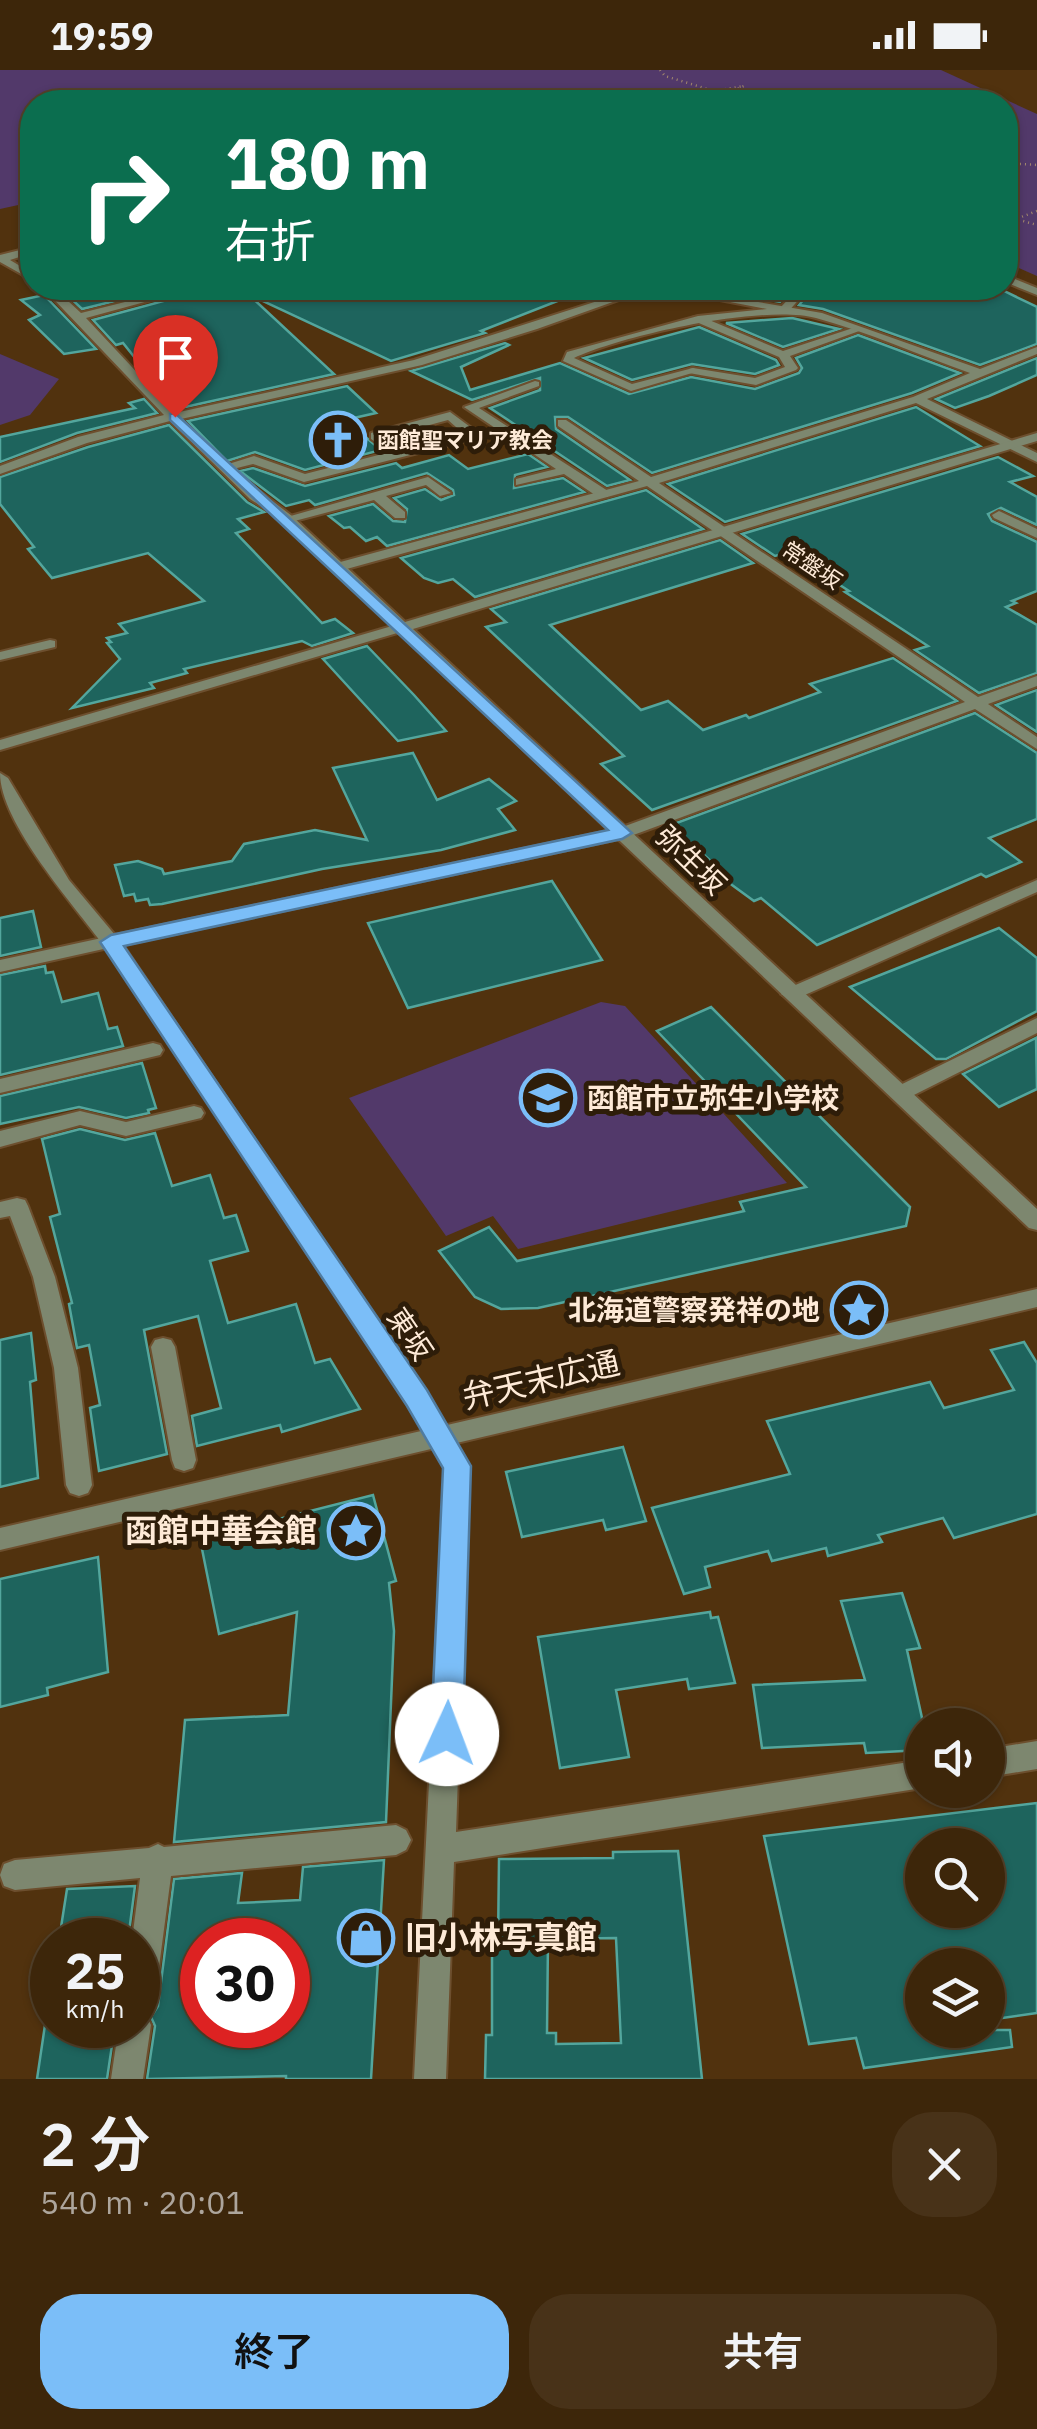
<!DOCTYPE html>
<html lang="ja">
<head>
<meta charset="utf-8">
<style>
	:root { --surface:#3d260a; --page:#483218; --text:#f1f3f6; --muted:#ada59c; --line:#56432b; --accent:#7bbef8 }
	body { margin:0; font-family:"IBM Plex Sans","Noto Sans JP",sans-serif; background:var(--page); color:var(--text); height:100vh; display:flex; flex-direction:column; font-size:38px; white-space:nowrap }
	* { box-sizing:border-box; margin:0 }
	p { font-size:32px; color:var(--muted) }
	.icon { flex:none; width:55px; height:55px; fill:none; stroke:currentColor; stroke-width:2; stroke-linecap:round; stroke-linejoin:round }
	.map { position:relative; height:2009px; overflow:hidden }
	.side { display:flex; flex-direction:column; background:var(--surface); flex:1 }
	.side>* { flex:none }
	.guide { position:absolute; left:20px; top:20px; width:998px; height:210px; border-radius:40px; box-shadow:0 2px 8px #0004,0 0 0 2px var(--line); background:#0b6e4f; color:#fff; overflow:hidden }
	.fabs { position:absolute; left:905px; top:1638px; display:grid; gap:20px }
	.fabs a { display:grid; place-items:center; width:100px; height:100px; border-radius:50%; background:var(--surface); box-shadow:0 2px 8px #0004,0 0 0 2px var(--line); font-size:50px }
	.speed { position:absolute; left:30px; top:1848px; display:flex; gap:20px; font-size:50px; font-weight:700; text-align:center }
	.speed>* { display:grid; place-content:center; width:130px; height:130px; border-radius:50%; background:var(--surface); box-shadow:0 2px 8px #0004,0 0 0 2px var(--line); line-height:1 }
	.speed small { font-size:25px; font-weight:400 }
	.speed .limit { border:15px solid #d22; background:#fff; color:#111 }
	.pin { position:absolute; display:grid; place-items:center; width:85px; height:85px; color:#fff; margin:-102px -42px; border-radius:50% 50% 50% 0; rotate:-45deg; box-shadow:0 0 10px #0007 }
	.pin .icon { rotate:45deg }
	.me { position:absolute; width:110px; margin:-55px; rotate:2deg; stroke-linejoin:round; filter:drop-shadow(0 0 8px #0008) }
	.turn { display:flex; align-items:center; gap:35px; height:210px; padding:0 40px; font-size:45px }
	.turn .icon { width:130px; height:130px; stroke-width:2.5 }
	.turn b { display:block; font-size:70px; line-height:85px }
	.round { display:grid; place-items:center; flex:none; width:105px; height:105px; border-radius:40px; background:var(--page) }
	.summary { display:flex; align-items:center; justify-content:space-between; height:170px; padding:0 40px }
	h1 { font-size:60px; font-weight:600; line-height:75px }
	.action { display:flex; gap:20px; margin-top:auto; padding:20px 40px }
	.action a { flex:1; height:115px; border-radius:40px; background:var(--accent); color:#111; font-size:40px; font-weight:600; line-height:115px; text-align:center }
	.action a+a { background:var(--page); color:var(--text) }
	.status { display:flex; justify-content:space-between; align-items:center; height:70px; padding:0 50px; background:var(--surface); direction:ltr }
	.status svg { height:28px; fill:currentColor }
	.map>svg:first-child { display:block }
	.green { fill:#52396a }
	.building { fill:#1e645d; stroke:#53a69d; stroke-width:2.5; fill-rule:evenodd }
	.lines { fill:none; stroke-linecap:round; stroke-linejoin:round }
	.service-casing { stroke:#6d4f2e; stroke-width:4 }
	.minor-casing { stroke:#6d4f2e; stroke-width:4 }
	.tertiary-casing { stroke:#6d4f2e; stroke-width:4 }
	.path-far1 { stroke:#a48a6e; stroke-width:2.5; stroke-dasharray:1 4; stroke-linecap:butt }
	.path { stroke:#a48a6e; stroke-width:4; stroke-dasharray:1 4; stroke-linecap:butt }
	.service { fill:#7d876f; fill-rule:evenodd }
	.minor { fill:#7d876f; fill-rule:evenodd }
	.tertiary { fill:#7d876f; fill-rule:evenodd }
	.route { fill:#7bbef8; stroke:#507ca1; stroke-width:2.5 }
	.labels { text-anchor:middle; stroke-width:10; stroke-linejoin:round; paint-order:stroke }
	.far-poi-label { font-size:22px; font-weight:bold; fill:#feead7; stroke:#2e1d09; text-anchor:start }
	.far-street-label { font-size:22px; fill:#feead7; stroke:#2e1d09 }
	.street-label { font-size:28px; fill:#feead7; stroke:#2e1d09 }
	.poi-label { font-size:28px; font-weight:bold; fill:#feead7; stroke:#2e1d09; text-anchor:start }
	.near-street-label { font-size:32px; fill:#feead7; stroke:#2e1d09 }
	.near-poi-label { font-size:32px; font-weight:bold; fill:#feead7; stroke:#2e1d09; text-anchor:end }
</style>
</head>
<body>
<div class="status"><b>19:59</b><svg viewBox="0 0 49 12"><path d="M0 12V9h3v3zM5 12V6h3v6zM10 12V3h3v9zM15 12V0h3v12zM26 1h20v11H26zM47 4h2v5h-2z"/></svg></div>
<div class="map">
<svg width="1037" height="2009" viewBox="0 0 1037 2009">
	<rect width="100%" height="100%" fill="#51320e"/>
	<g class="green">
		<path d="M0,0H941L1037,44V206L1005,192V32H32V132L0,139Z"/>
		<path d="M0,284L59,309L30,345L0,355Z"/>
		<path d="M601,932L625,936L787,1113L518,1179L493,1146L446,1166L349,1028Z"/>
	</g>
	<g class="building">
		<path d="M78,218H168L82,239L63,221Z"/>
		<path d="M200,218H425L473,226L474,218L588,219L481,261L485,263L391,291L248,224L334,304L176,339L123,273L116,275L93,250L197,222Z"/>
		<path d="M753,218H794L780,232L752,227Z"/>
		<path d="M813,218H998L1037,237V274L980,295L823,239L799,235Z"/>
		<path d="M44,225L96,279L64,284L29,250L40,245L21,230Z"/>
		<path d="M792,248L839,259L783,277L726,253Z"/>
		<path d="M699,257L776,290L779,295L755,304L692,294L632,310L584,288Z"/>
		<path d="M858,265L960,303L912,323L652,403L568,347H555L556,359L630,410L607,416L490,338L540,320V308L472,330L411,301L505,273L509,275L461,297L470,320L560,293L629,324L691,307L755,319L799,303L802,298L796,288Z"/>
		<path d="M1037,288V305L989,326L955,338L936,329Z"/>
		<path d="M347,316L376,343L345,350L381,380L305,400L255,382L227,391L188,351Z"/>
		<path d="M144,329L157,343L77,363L0,392V367L135,338L129,333Z"/>
		<path d="M916,337L980,376L725,452L668,414Z"/>
		<path d="M169,355L247,432L264,442L238,449L249,459L236,463L322,553L335,549L353,563L312,576L302,571L184,599L187,603L150,613L154,618L72,638L120,589L107,573L111,572L107,568L127,563L119,554L204,531L148,483L52,508L28,479L34,477L0,434V407L88,377Z"/>
		<path d="M528,384L547,397L515,405L514,418L563,408L584,422L387,476L377,467L366,471L350,457L344,458L329,446L373,434L393,451L405,452L407,439L394,428L425,419L441,430L454,425L453,420L427,403L315,435L309,430L286,436L240,401L253,398L305,416L396,393L402,398L449,385L468,399Z"/>
		<path d="M998,387L1033,406L1010,412L1037,427V455L1001,438L988,444L992,451L1037,472V521L1012,531L1016,533L1006,537L1037,555V603L979,623L915,580L928,576L845,522L849,521L789,482L775,486L742,464Z"/>
		<path d="M646,420L703,459L475,527L453,509L438,513L424,508L401,488Z"/>
		<path d="M720,470L753,493L550,555L641,640L668,631L703,660L746,645L749,648L820,622L810,614L893,588L957,631L652,740L601,694L624,686L486,557L506,552L491,539Z"/>
		<path d="M367,576L414,625L446,661L398,671L323,589Z"/>
		<path d="M1037,620V662L996,635Z"/>
		<path d="M975,643L1037,683V749L989,768L1021,792L986,807L981,804L817,875L761,828L754,831L732,815L708,795L713,793L671,755Z"/>
		<path d="M413,683L437,730L489,709L516,731L498,739L515,760L441,780L322,799L162,834L150,835L148,829L136,831L134,824L124,826L115,795L138,791L162,799L164,804L232,791L244,774L315,760L367,770L333,698Z"/>
		<path d="M552,811L602,890L408,938L368,853Z"/>
		<path d="M33,841L41,877L0,886V848Z"/>
		<path d="M999,858L1037,888V941L946,989H936L850,917Z"/>
		<path d="M45,896L46,903L53,902L62,932L98,923L108,959L117,957L123,976L0,1005V905Z"/>
		<path d="M711,937L910,1137L906,1156L538,1238L501,1239L475,1227L439,1181L489,1157L517,1191L744,1141L740,1132L806,1117L657,961Z"/>
		<path d="M1036,968L1037,1019L999,1037L963,1004Z"/>
		<path d="M142,993L156,1038L148,1040L149,1043L126,1048L79,1037L0,1054V1026Z"/>
		<path d="M80,1059L125,1070L155,1063L172,1116L210,1105L224,1148L236,1145L248,1181L210,1191L228,1253L296,1234L315,1293L330,1289L360,1339L282,1362L280,1355L197,1376L192,1346L221,1338L198,1246L144,1260L167,1384L99,1401L90,1338L100,1335L89,1275L77,1278L69,1234L72,1233L50,1147L60,1144L42,1069Z"/>
		<path d="M31,1263L36,1310L30,1312L38,1408L0,1417V1270Z"/>
		<path d="M1024,1272L1037,1293V1444L954,1468L943,1448L878,1465L882,1472L828,1486L826,1478L772,1491L768,1481L705,1497L710,1517L684,1524L652,1438L790,1404L767,1351L930,1312L944,1338L1014,1320L991,1280Z"/>
		<path d="M623,1377L646,1451L606,1460L603,1450L522,1467L506,1402Z"/>
		<path d="M373,1425L396,1511L389,1513L394,1561L386,1752L174,1772L185,1650L288,1645L297,1542L219,1564L200,1469Z"/>
		<path d="M98,1487L108,1602L47,1618L48,1625L0,1637V1509Z"/>
		<path d="M902,1523L920,1578L907,1580L922,1648V1680L866,1683L864,1673L762,1678L753,1615L865,1610L841,1531Z"/>
		<path d="M710,1542L711,1548L718,1547L735,1613L689,1619L687,1609L616,1620L629,1687L560,1698L538,1567Z"/>
		<path d="M1037,1733V1943L988,1950V1895H922V1960H1010L1012,1977L864,1998L856,1968L809,1974L764,1766ZM922,1775H988V1840H922Z"/>
		<path d="M678,1781L702,2009H485L486,1965H492V1874H498L499,1789L613,1788V1782ZM616,1868L621,1973L556,1974V1963H547L548,1869Z"/>
		<path d="M384,1790L371,2009H286V2006L147,2009L155,1956L151,1947L158,1936L174,1809L242,1803L238,1833L300,1830L303,1797ZM202,1870H288V1955H202Z"/>
		<path d="M135,1816L128,1870H59L67,1819Z"/>
		<path d="M45,1955H115L107,2009H37Z"/>
	</g>
	<g class="lines">
		<g class="service-casing">
			<g id="service">
				<path d="M799,218H809L787,243H779V239Z"/>
				<path d="M694,247H702L783,281L853,258L862,260L790,286L798,298L796,300L756,315L689,303V299L693,298L755,308L785,297L779,287L694,251Z"/>
				<path d="M535,311L539,312V316L479,338L608,421V427H598L564,404L516,415V409L556,399L464,337Z"/>
				<path d="M450,342L477,362V368L304,412L253,394L225,401L219,397L254,386L305,404L390,382L371,369V363ZM448,350L464,364L402,379L385,367Z"/>
				<path d="M428,407L451,423L440,426L426,415L386,426L405,442V448H395L374,430L287,453L280,449Z"/>
				<path d="M1037,948V963L906,1029L899,1031L889,1024L892,1019Z"/>
				<path d="M153,973L160,975L163,980L160,985L0,1023V1009Z"/>
				<path d="M194,1036L201,1038L204,1043L201,1048L126,1066L80,1055L0,1077V1061L80,1041L126,1052Z"/>
				<path d="M17,1128L25,1130L28,1136L55,1207L78,1298L92,1415L88,1423L79,1426L70,1423L66,1415L54,1298L33,1207L10,1146L0,1148V1132Z"/>
				<path d="M163,1268L171,1270L175,1277L196,1390L193,1398L184,1401L175,1398L172,1390L151,1277L155,1270Z"/>
				<path d="M396,1755L406,1760L411,1770L406,1780L396,1785L171,1806L154,1935L147,1947L151,1955L143,2009H111L119,1955H138V1870H132L140,1808L15,1820L4,1816L0,1805L4,1794L15,1790L149,1778L158,1774L164,1777Z"/>
			</g>
		</g>
		<g class="minor-casing">
			<g id="minor">
				<path d="M32,177V183L10,190L32,203V210L0,192V185Z"/>
				<path d="M43,218H54L81,243L181,218H196L86,248L175,343L414,290L638,218H652L537,259L422,295L181,349L228,397L292,446L294,449L287,453L250,429L170,351L87,373L0,404V396L78,367L164,345Z"/>
				<path d="M657,218H677L822,243L980,299L1037,277V284L927,329L1037,383V392L916,333L659,413L978,627L1037,606V616L988,634L1037,667V679L975,639L628,767L123,875L425,1321L469,1397L456,1762L922,1690V1718L454,1792L446,2009H414L445,1398C361,1252 263,1110 168,970C147,939 127,906 104,876C74,835 0,753 0,703L8,708L69,810L115,865L617,759L965,632L647,416L343,500H333V494L639,411L558,356V350H566L651,407L913,327L970,303C919,285 868,262 816,248C763,234 624,265 574,288L632,314L693,298L699,301L631,321L563,291L567,282L698,246L767,239Z"/>
				<path d="M999,441L1037,459V468L994,448L992,445Z"/>
				<path d="M399,554L404,555V561L0,680V670Z"/>
				<path d="M50,570L55,571V577L0,590V582Z"/>
				<path d="M1037,810V822L798,928L791,930L781,924L784,920Z"/>
				<path d="M1037,1671V1699L988,1707V1679Z"/>
			</g>
		</g>
		<g class="tertiary-casing">
			<g id="tertiary">
				<path d="M1005,205L1037,218V225L1005,212Z"/>
				<path d="M1037,363V371L413,559L1037,1139V1160L1029,1158L399,562L394,561L393,556L280,449L292,446L405,552Z"/>
				<path d="M111,866L120,872L117,876L0,902V890Z"/>
				<path d="M1037,1219V1237L0,1480V1458Z"/>
			</g>
		</g>
		<g class="path-far1">
			<path d="M660,0L665,6L714,21L744,16L729,22L746,32"/>
			<path d="M1005,93L1037,95"/>
			<path d="M1037,141L1016,149L1037,155"/>
		</g>
		<path class="path" d="M332,218L346,231"/>
		<use href="#service" class="service"/>
		<use href="#minor" class="minor"/>
		<use href="#tertiary" class="tertiary"/>
	</g>
	<path class="route" d="M175,343L632,763L622,769L124,876L427,1320L471,1396L463,1664L458,1675L447,1680L435,1675L431,1664L443,1398L407,1336L100,872L111,865L608,760L170,350V344Z"/>
	<defs>
		<g id="church-ring" transform="scale(2.875)"><circle r="9.5" fill="#2e1d09" stroke="#7bbef8" stroke-width="1.5"/><path d="M-1.2-6h2.4v3.5h3.3v2.4h-3.3V6h-2.4V-.1h-3.3v-2.4h3.3Z" fill="#7bbef8"/></g>
		<g id="school-ring" transform="scale(2.875)"><circle r="9.5" fill="#2e1d09" stroke="#7bbef8" stroke-width="1.5"/><path d="M0-5L7-2L0 1L-7-2ZM-4 1L0 2.5L4 1V4Q0 6-4 4Z" fill="#7bbef8"/></g>
		<g id="sight-ring" transform="scale(2.875)"><circle r="9.5" fill="#2e1d09" stroke="#7bbef8" stroke-width="1.5"/><path d="M0-6L1.8-2.2L6-1.7L2.9 1.2L3.7 5.4L0 3.3L-3.7 5.4L-2.9 1.2L-6-1.7L-1.8-2.2Z" fill="#7bbef8"/></g>
		<g id="shop-ring" transform="scale(2.875)"><circle r="9.5" fill="#2e1d09" stroke="#7bbef8" stroke-width="1.5"/><path d="M-5-2.5h2.3a2.7 3.5 0 0 1 5.4 0H5L5.5 6h-11ZM-1.5-2.5h3a1.5 2.3 0 0 0-3 0Z" fill="#7bbef8"/></g>
	</defs>
	<g fill-rule="evenodd">
		<use href="#church-ring" x="338" y="370"/>
		<use href="#school-ring" x="548" y="1028"/>
		<use href="#sight-ring" x="859" y="1240"/>
		<use href="#sight-ring" x="356" y="1461"/>
		<use href="#shop-ring" x="366" y="1868"/>
	</g>
	<g class="labels">
		<g class="far-poi-label">
			<text x="377" y="378">函館聖マリア教会</text>
		</g>
		<g class="far-street-label">
			<text transform="translate(812 495) rotate(34)" y="8">常盤坂</text>
		</g>
		<g class="street-label">
			<text transform="translate(691 790) rotate(44)" y="10">弥生坂</text>
			<text transform="translate(410 1264) rotate(56)" y="10">東坂</text>
		</g>
		<g class="poi-label">
			<text x="587" y="1038">函館市立弥生小学校</text>
			<text x="820" y="1250" text-anchor="end">北海道警察発祥の地</text>
		</g>
		<g class="near-street-label">
			<text transform="translate(541 1310) rotate(-13)" y="11">弁天末広通</text>
		</g>
		<g class="near-poi-label">
			<text x="317" y="1472">函館中華会館</text>
			<text x="405" y="1879" text-anchor="start">旧小林写真館</text>
		</g>
	</g>
</svg>
<div class="fabs">
<a><svg class="icon" aria-label="sound" viewBox="0 0 24 24"><path d="M4 9h4l5-4v14l-5-4H4zM17 9q2 3 0 6"/></svg></a>
<a><svg class="icon" aria-label="search" viewBox="0 0 24 24"><circle cx="10" cy="10" r="6"/><path d="M15 15l6 6"/></svg></a>
<a><svg class="icon" aria-label="layers" viewBox="0 0 24 24"><path d="M12 4l9 5-9 5-9-5zM3 14l9 5 9-5"/></svg></a>
</div>
<div class="speed"><div>25<small>km/h</small></div><div class="limit">30</div></div>
<div class="pin" style="left:175px;top:347px;background:#d93025"><svg class="icon" aria-label="arrive" viewBox="0 0 24 24"><path d="M6 21V4h12l-3 4 3 4H6"/></svg></div>
<svg class="me" style="left:447px;top:1664px" viewBox="-20 -20 40 40"><circle r="19" fill="#fff"/><path d="M0-13L10 11 0 6-10 11z" fill="#7bbef8"/></svg>
<div class="guide">
<div class="turn"><svg class="icon" aria-label="right" viewBox="0 0 24 24"><path d="M7 20v-9h11M14 6l5 5-5 5"/></svg><div><b>180 m</b>右折</div></div>
</div>
</div>
<section class="side">
<div class="summary"><div><h1>2 分</h1><p>540 m · 20:01</p></div><a class="round"><svg class="icon" aria-label="close" viewBox="0 0 24 24"><path d="M6 6l12 12M18 6L6 18"/></svg></a></div>
<div class="action"><a>終了</a><a>共有</a></div>
</section>
</body>
</html>
